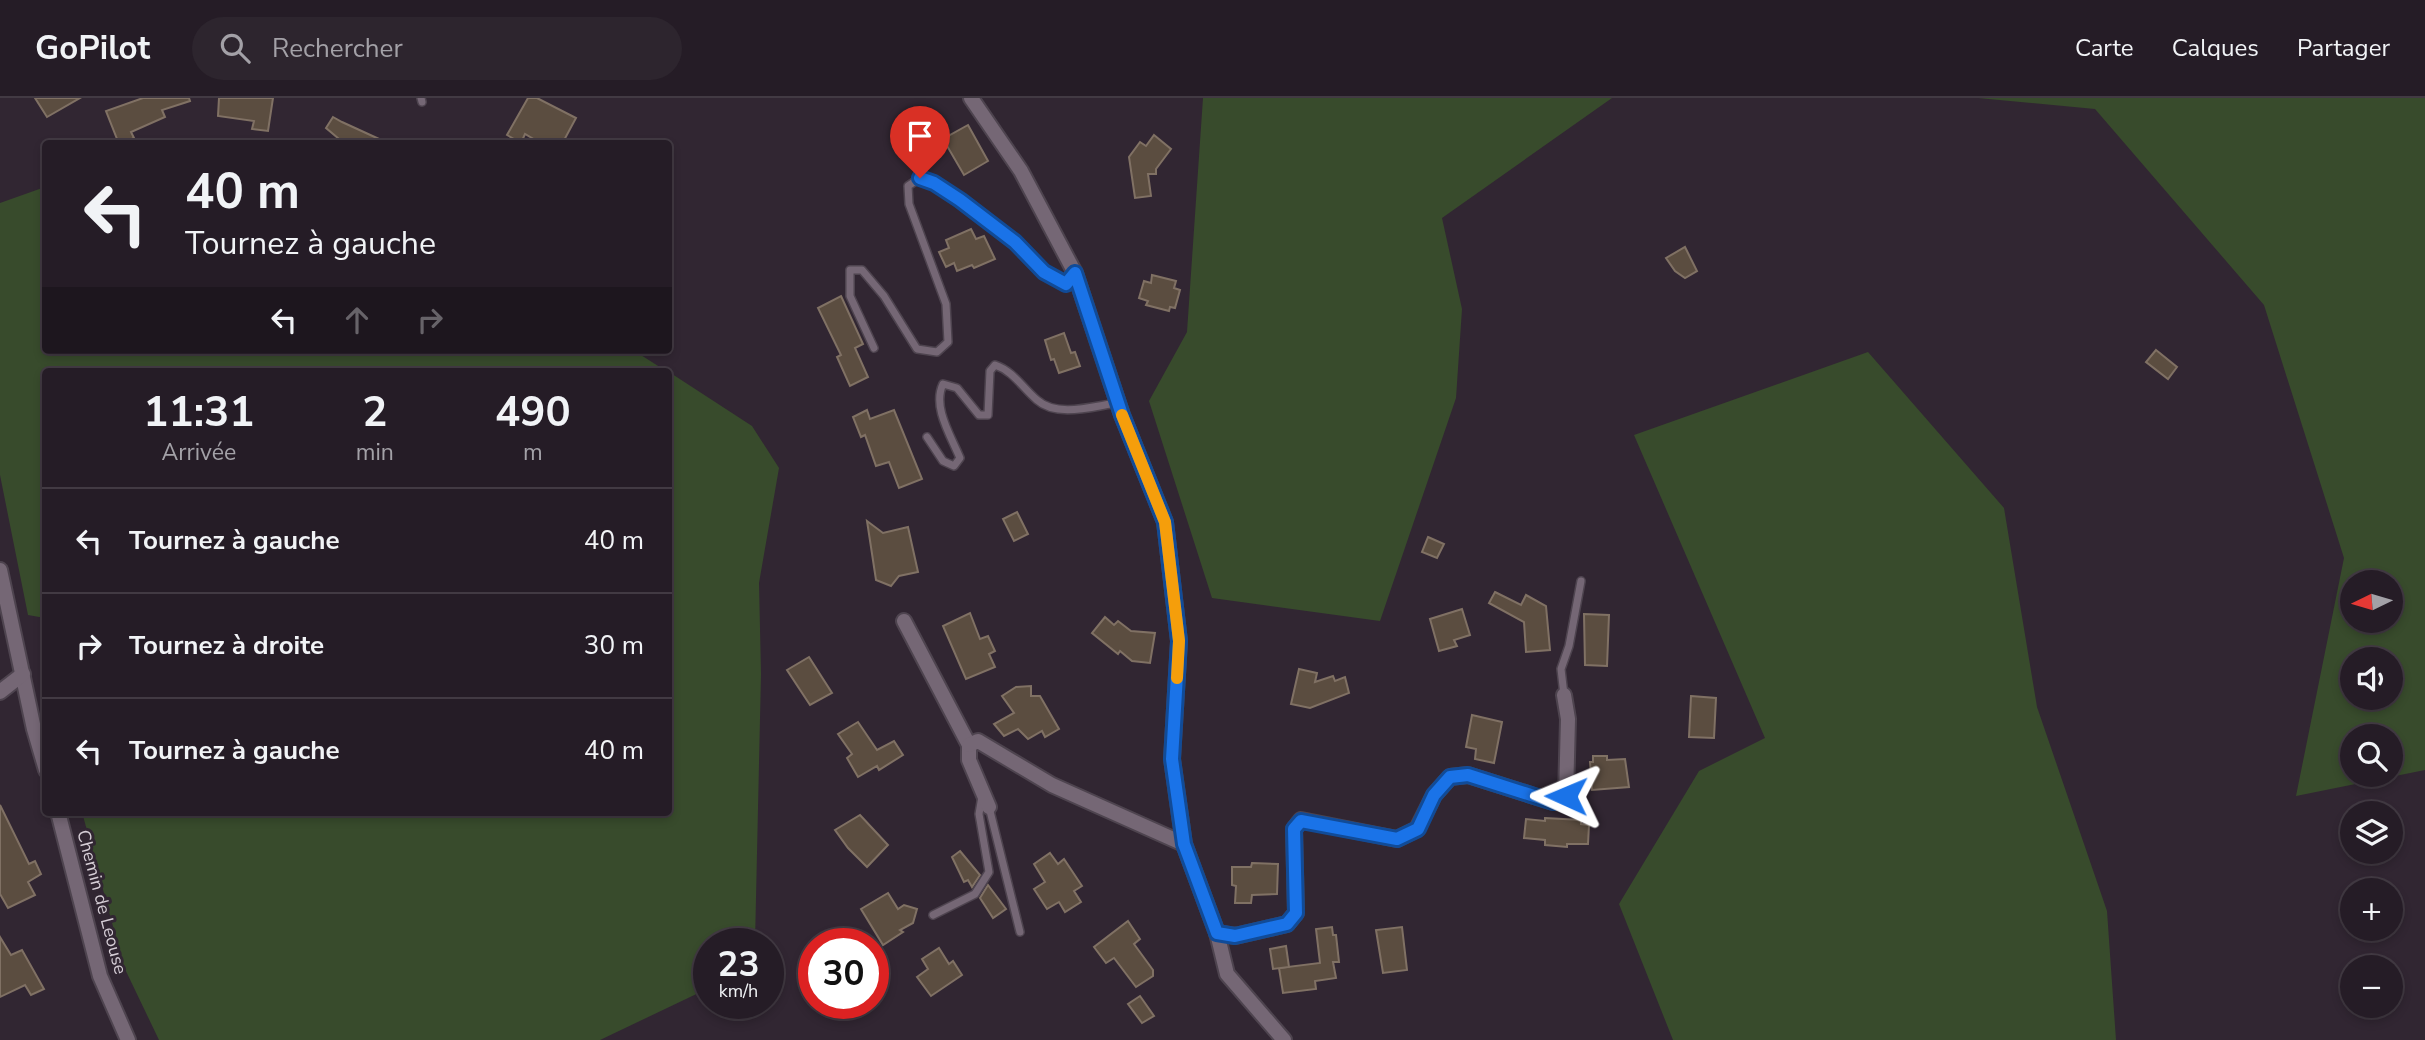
<!DOCTYPE html>
<html lang="fr">
<head>
<meta charset="utf-8">
<style>
	:root { --surface:#251c26; --page:#2d252e; --text:#f1f3f6; --muted:#a3a1a7; --line:#423a43 }
	body { margin:0; font-family:"Nunito Sans",sans-serif; background:var(--page); color:var(--text); height:100vh; display:flex; flex-direction:column; font-size:26px; white-space:nowrap }
	* { box-sizing:border-box; margin:0 }
	p { font-size:23px; color:var(--muted) }
	.icon { flex:none; width:38px; height:38px; fill:none; stroke:currentColor; stroke-width:2; stroke-linecap:round; stroke-linejoin:round }
	.map { position:relative; flex:1; overflow:hidden }
	.sheet { position:absolute; left:42px; top:270px; width:630px; height:448px; display:flex; flex-direction:column; background:var(--surface); border-radius:7px; box-shadow:0 4px 10px #0003,0 0 0 2px var(--line) }
	.sheet>* { flex:none }
	.guide { position:absolute; left:42px; top:42px; width:630px; height:214px; border-radius:7px; box-shadow:0 4px 10px #0003,0 0 0 2px var(--line); background:#251c26; color:var(--text); overflow:hidden }
	.needle { width:46px; rotate:265deg }
	.tools { position:absolute; left:2340px; top:472px; display:grid; gap:14px }
	.tools a { display:grid; place-items:center; width:63px; height:63px; border-radius:50%; background:var(--surface); box-shadow:0 4px 10px #0003,0 0 0 2px var(--line); font-size:35px }
	.speed { position:absolute; left:693px; top:830px; display:flex; gap:14px; font-size:35px; font-weight:700; text-align:center }
	.speed>* { display:grid; place-content:center; width:91px; height:91px; border-radius:50%; background:var(--surface); box-shadow:0 4px 10px #0003,0 0 0 2px var(--line); line-height:1 }
	.speed small { font-size:18px; font-weight:400 }
	.speed .limit { border:10px solid #d22; background:#fff; color:#111 }
	.pin { position:absolute; display:grid; place-items:center; width:60px; height:60px; color:#fff; margin:-72px -30px; border-radius:50% 50% 50% 0; rotate:-45deg; box-shadow:0 0 7px #0007 }
	.pin .icon { rotate:45deg }
	.me { position:absolute; width:77px; margin:-38px; rotate:271deg; stroke-linejoin:round; filter:drop-shadow(0 0 5px #0008) }
	.turn { display:flex; align-items:center; gap:24px; height:147px; padding:0 28px; font-size:32px }
	.turn .icon { width:91px; height:91px; stroke-width:2.5 }
	.turn b { display:block; font-size:49px; line-height:60px }
	.lanes { display:flex; align-items:center; height:66px; padding:0 28px; background:#0003; justify-content:center; gap:35px; direction:ltr }
	.lanes .off { opacity:.35 }
	.eta { display:flex; justify-content:space-evenly; align-items:center; height:119px; text-align:center }
	.eta b { font-size:42px; font-weight:700; line-height:49px }
	ul { padding:0; list-style:none }
	li { display:flex; align-items:center; gap:21px; height:105px; padding:0 28px; border-top:2px solid var(--line) }
	li div { flex:1 }
	li b { display:block; font-size:26px }
	li em { font-style:normal }
	header { display:flex; align-items:center; gap:42px; box-sizing:border-box; height:98px; padding:0 35px; background:var(--surface); border-bottom:2px solid var(--line) }
	header strong { font-size:33px }
	nav { display:flex; gap:38px; margin-inline-start:auto; font-size:24px }
	.search { width:490px; height:63px; background:var(--page); display:flex; align-items:center; gap:18px; box-sizing:border-box; padding:0 24px; border-radius:38px; color:var(--muted); font-size:26px }
	.map>svg:first-child { display:block }
	.green { fill:#384b2c; fill-rule:evenodd }
	.building { fill:#5b4d40; stroke:#807164; stroke-width:2 }
	.lines { fill:none; stroke-linecap:round; stroke-linejoin:round }
	.service-casing { stroke:#4e444f; stroke-width:10 }
	.minor-casing { stroke:#4e444f; stroke-width:18 }
	.service { stroke:#756775; stroke-width:7 }
	.minor { stroke:#756775; stroke-width:14 }
	.route-casing { stroke:#114b97; stroke-width:18 }
	.route { stroke:#1a73e8; stroke-width:12 }
	.slow { stroke:#f59e0b; stroke-width:12 }
	.labels { text-anchor:middle; stroke-width:6; stroke-linejoin:round; paint-order:stroke }
	.street-label { font-size:18px; fill:#d6ced6; stroke:#312632 }
</style>
</head>
<body>
<header>
<strong>GoPilot</strong>
<div class="search"><svg class="icon" aria-label="search" viewBox="0 0 24 24"><circle cx="10" cy="10" r="6"/><path d="M15 15l6 6"/></svg>Rechercher</div>
<nav><a>Carte</a><a>Calques</a><a>Partager</a></nav>
</header>
<div class="map">
<svg width="2425" height="942" viewBox="0 0 2425 942">
	<rect width="100%" height="100%" fill="#312632"/>
	<g class="green">
		<path d="M1203,0H1612L1442,120L1462,211L1456,300L1380,523L1212,500L1149,303L1187,234Z"/>
		<path d="M1978,0H2425V672L2296,698L2344,460L2264,207L2095,11ZM2352,485H2390V523H2352ZM2352,562H2390V600H2352ZM2352,639H2390V677H2352Z"/>
		<path d="M45,89L46,252H633L666,273H46L45,520L28,517L0,377V105Z"/>
		<path d="M1868,254L2004,410L2037,609L2107,813L2116,942H1673L1619,806L1699,673L1765,640L1634,337Z"/>
		<path d="M669,274L752,328L779,370L759,485L761,576L755,845H709V890L600,942H159L124,869L82,714H668Z"/>
	</g>
	<g class="building">
		<path d="M35,0H80L47,19Z"/>
		<path d="M143,0H189L190,3L162,12L165,19L131,34L134,40L119,46L106,13Z"/>
		<path d="M219,0H273L268,33L252,31L254,23L218,18Z"/>
		<path d="M528,0H537L576,20L562,46H542L525,36L521,45L507,37Z"/>
		<path d="M333,19L342,24L390,46H345L326,30Z"/>
		<path d="M968,27L988,63L964,77L943,41Z"/>
		<path d="M1154,37L1171,51L1156,71V76H1148L1151,98L1135,100L1129,59L1140,44L1146,48Z"/>
		<path d="M971,131L976,141L984,138L995,161L974,170L972,167L957,173L954,165L946,169L939,154L949,150L946,142Z"/>
		<path d="M1685,149L1697,173L1685,180L1675,173L1666,160Z"/>
		<path d="M1152,177L1176,183L1174,190L1180,192L1175,210L1170,209L1169,213L1146,207L1148,203L1139,200L1144,183L1151,185Z"/>
		<path d="M841,198L863,246L855,250L868,279L850,288L837,259L841,257L818,210Z"/>
		<path d="M1064,235L1071,255L1075,254L1080,268L1059,275L1054,261L1051,262L1045,242Z"/>
		<path d="M2156,252L2177,269L2168,281L2146,264Z"/>
		<path d="M867,312L870,321L894,312L922,381L899,390L889,364L876,368L865,337L861,339L853,319Z"/>
		<path d="M1017,414L1028,436L1014,443L1003,421Z"/>
		<path d="M867,423L883,435L908,429L918,474L899,478L891,488L876,482Z"/>
		<path d="M1428,439L1444,446L1437,460L1422,454Z"/>
		<path d="M1495,494L1521,507L1526,497L1546,508L1550,552L1526,554L1524,524L1489,505Z"/>
		<path d="M1462,511L1470,537L1454,542L1457,548L1439,553L1430,521Z"/>
		<path d="M970,515L980,541L988,538L995,553L989,556L995,569L966,581L943,528Z"/>
		<path d="M1584,516L1609,517L1607,568L1585,567Z"/>
		<path d="M1105,519L1114,527L1118,523L1131,533L1155,535L1150,565L1132,563L1120,553L1118,556L1092,535Z"/>
		<path d="M809,559L832,595L810,607L787,572Z"/>
		<path d="M1299,571L1317,575L1315,584L1333,578L1335,583L1345,579L1349,595L1310,610L1291,606Z"/>
		<path d="M1031,588V598H1040L1059,631L1045,639L1042,633L1028,641L1018,631L1004,638L994,626L1014,615L1002,598L1016,589Z"/>
		<path d="M1691,598L1716,600L1714,640L1689,639Z"/>
		<path d="M1472,617L1502,624L1494,665L1475,661L1476,651L1466,649Z"/>
		<path d="M858,624L877,652L894,643L903,657L879,672L877,668L858,679L847,660L852,656L838,636Z"/>
		<path d="M1593,658H1607V662L1625,661L1629,689L1592,692L1590,664H1593Z"/>
		<path d="M0,707L29,766L35,763L41,776L28,784L35,797L8,810L0,796Z"/>
		<path d="M860,717L888,747L867,769L848,750L835,732Z"/>
		<path d="M1545,720L1581,722V726L1589,727L1588,746H1567V749L1545,747V742L1524,740L1526,721L1545,723Z"/>
		<path d="M960,753L980,777L972,789L968,782L964,784L952,759Z"/>
		<path d="M1050,755L1058,766L1064,761L1082,788L1074,793L1081,804L1065,814L1059,804L1047,811L1034,791L1045,784L1034,766Z"/>
		<path d="M1252,765L1278,766L1277,796L1252,797L1251,805H1235L1236,788L1232,787V769H1251Z"/>
		<path d="M988,787L1006,811L993,820L980,800Z"/>
		<path d="M888,795L898,811L904,807L917,811L913,825L900,832L903,834L883,847L861,811Z"/>
		<path d="M1128,823L1140,841L1134,846L1153,872V878L1136,889L1114,860L1106,865L1094,849Z"/>
		<path d="M1332,829L1333,837H1336L1339,864H1333L1336,880L1315,883L1316,891L1283,895L1279,870L1320,865L1316,831Z"/>
		<path d="M1402,829L1407,872L1383,875L1376,832Z"/>
		<path d="M0,839L11,857L22,852L44,891L31,897L25,887L0,899Z"/>
		<path d="M1286,848L1289,869L1273,871L1270,851Z"/>
		<path d="M939,850L949,866L953,863L962,877L931,898L917,879L928,871L922,861Z"/>
		<path d="M1140,898L1154,918L1142,925L1128,906Z"/>
	</g>
	<g class="lines">
		<g class="service-casing">
			<g id="service">
				<path d="M421,0L422,4"/>
				<path d="M874,250L850,198V172H862L884,198L917,251L937,254L948,244L946,206L909,106L908,88L920,80L934,85L960,102L1015,144L1044,174L1066,186L1074,176"/>
				<path d="M927,339L943,363L954,368L960,360C951,338 932,309 943,286L957,290L979,317H988L990,273L995,267C1013,273 1022,289 1037,302C1057,320 1094,308 1117,305"/>
				<path d="M1564,597L1561,571L1569,548L1581,483"/>
				<path d="M989,709L1020,834"/>
				<path d="M933,817L975,796L989,774L979,716L982,698"/>
			</g>
		</g>
		<g class="minor-casing">
			<g id="minor">
				<path d="M971,0L1021,73L1075,175L1122,317L1165,424L1179,543L1172,661L1184,746L1217,835L1227,876L1284,942"/>
				<path d="M0,472L34,631L46,672"/>
				<path d="M904,523L969,647V662L989,709"/>
				<path d="M0,594L23,576"/>
				<path d="M969,647L978,643L1052,687L1184,746"/>
				<path d="M58,714L100,878L128,942"/>
				<path d="M1217,835L1235,838L1287,826L1296,815L1294,731L1301,722L1397,741L1417,731L1434,697L1450,679L1468,677L1553,704L1566,698L1568,621L1564,597"/>
			</g>
		</g>
		<use href="#service" class="service"/>
		<use href="#minor" class="minor"/>
	</g>
	<g class="lines">
		<g class="route-casing">
			<path id="route" d="M920,80L934,85L960,102L1015,144L1044,174L1066,186L1075,175L1122,317L1165,424L1179,543L1172,661L1184,746L1217,835L1235,838L1287,826L1296,815L1294,731L1301,723L1397,741L1418,731L1434,697L1450,679L1468,677L1553,704L1566,698"/>
		</g>
		<use href="#route" class="route"/>
		<path class="slow" d="M1122,317L1165,424L1179,543L1177,580"/>
	</g>
	<g class="labels">
		<g class="street-label">
			<text transform="translate(102 804) rotate(75)" y="6">Chemin de Leouse</text>
		</g>
	</g>
</svg>
<div class="tools">
<a><svg class="needle" viewBox="-14 -14 28 28"><path d="M0-13l5 13h-10z" fill="#e53935"/><path d="M0 13l5-13h-10z" fill="#a3a1a7"/></svg></a>
<a><svg class="icon" aria-label="sound" viewBox="0 0 24 24"><path d="M4 9h4l5-4v14l-5-4H4zM17 9q2 3 0 6"/></svg></a>
<a><svg class="icon" aria-label="search" viewBox="0 0 24 24"><circle cx="10" cy="10" r="6"/><path d="M15 15l6 6"/></svg></a>
<a><svg class="icon" aria-label="layers" viewBox="0 0 24 24"><path d="M12 4l9 5-9 5-9-5zM3 14l9 5 9-5"/></svg></a>
<a>+</a>
<a>−</a>
</div>
<div class="speed"><div>23<small>km/h</small></div><div class="limit">30</div></div>
<div class="pin" style="left:920px;top:80px;background:#d93025"><svg class="icon" aria-label="arrive" viewBox="0 0 24 24"><path d="M6 21V4h12l-3 4 3 4H6"/></svg></div>
<svg class="me" style="left:1566px;top:698px" viewBox="-20 -20 40 40"><path d="M0-17L14 15 0 8-14 15z" fill="#1a73e8" stroke="#fff" stroke-width="4"/></svg>
<div class="guide">
<div class="turn"><svg class="icon" aria-label="left" viewBox="0 0 24 24"><path d="M17 20v-9H6M10 6l-5 5 5 5"/></svg><div><b>40 m</b>Tournez à gauche</div></div>
<div class="lanes"><svg class="icon" aria-label="left" viewBox="0 0 24 24"><path d="M17 20v-9H6M10 6l-5 5 5 5"/></svg><svg class="icon off" aria-label="ahead" viewBox="0 0 24 24"><path d="M12 20V5M6 11l6-6 6 6"/></svg><svg class="icon off" aria-label="right" viewBox="0 0 24 24"><path d="M7 20v-9h11M14 6l5 5-5 5"/></svg></div>
</div>
<section class="sheet">
<div class="eta">
<div><b>11:31</b><p>Arrivée</p></div>
<div><b>2</b><p>min</p></div>
<div><b>490</b><p>m</p></div>
</div>
<ul>
<li><svg class="icon" aria-label="left" viewBox="0 0 24 24"><path d="M17 20v-9H6M10 6l-5 5 5 5"/></svg><div><b>Tournez à gauche</b></div><em>40 m</em></li>
<li><svg class="icon" aria-label="right" viewBox="0 0 24 24"><path d="M7 20v-9h11M14 6l5 5-5 5"/></svg><div><b>Tournez à droite</b></div><em>30 m</em></li>
<li><svg class="icon" aria-label="left" viewBox="0 0 24 24"><path d="M17 20v-9H6M10 6l-5 5 5 5"/></svg><div><b>Tournez à gauche</b></div><em>40 m</em></li>
</ul>
</section>
</div>
</body>
</html>
